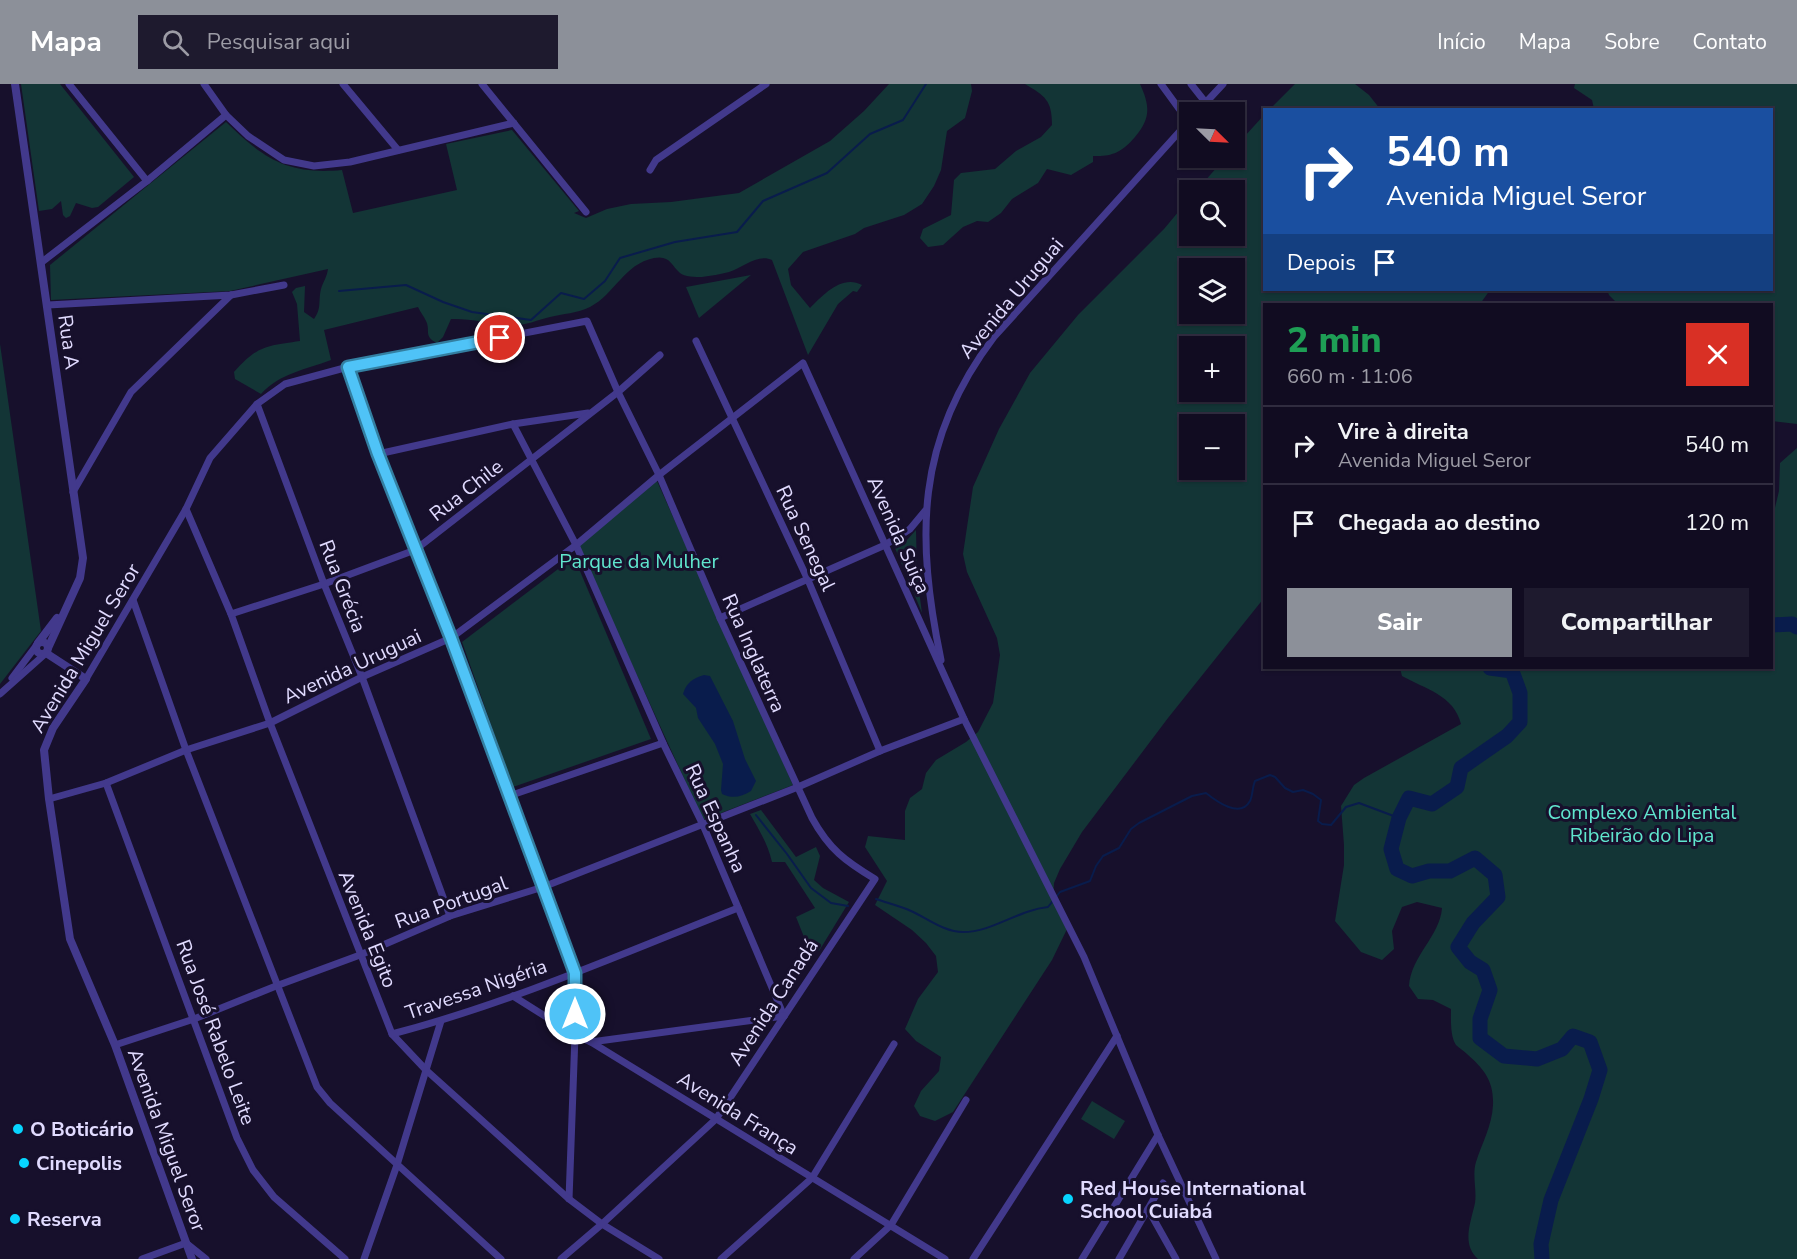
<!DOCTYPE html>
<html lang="pt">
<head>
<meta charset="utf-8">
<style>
	:root { --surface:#110c21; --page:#1e1a2e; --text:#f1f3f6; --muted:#9c9ba5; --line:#302c3f; --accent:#8c9099 }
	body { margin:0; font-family:"Nunito Sans",sans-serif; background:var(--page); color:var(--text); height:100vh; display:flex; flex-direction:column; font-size:22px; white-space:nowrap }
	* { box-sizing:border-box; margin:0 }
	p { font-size:20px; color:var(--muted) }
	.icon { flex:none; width:33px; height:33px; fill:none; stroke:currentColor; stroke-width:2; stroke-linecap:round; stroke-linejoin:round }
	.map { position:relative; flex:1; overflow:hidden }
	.panel { position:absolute; left:1263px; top:219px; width:510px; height:366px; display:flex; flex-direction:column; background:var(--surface); border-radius:0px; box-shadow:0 2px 4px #0004,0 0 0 2px var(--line) }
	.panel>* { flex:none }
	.guide { position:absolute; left:1263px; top:24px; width:510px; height:183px; border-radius:0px; box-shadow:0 2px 4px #0004,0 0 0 2px var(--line); background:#1a4fa0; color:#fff; overflow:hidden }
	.needle { width:39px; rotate:114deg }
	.fabs { position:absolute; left:1179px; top:18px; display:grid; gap:12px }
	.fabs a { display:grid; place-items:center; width:66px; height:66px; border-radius:0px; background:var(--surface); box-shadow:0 2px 4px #0004,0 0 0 2px var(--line); font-size:30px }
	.pin { position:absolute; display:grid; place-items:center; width:51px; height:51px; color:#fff; margin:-26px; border:3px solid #fff; border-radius:50%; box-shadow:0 2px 6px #0007 }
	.me { position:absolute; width:66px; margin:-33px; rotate:0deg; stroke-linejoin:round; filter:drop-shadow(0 0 4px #0008) }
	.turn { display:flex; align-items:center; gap:21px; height:126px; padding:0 24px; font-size:27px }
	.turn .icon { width:78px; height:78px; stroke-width:2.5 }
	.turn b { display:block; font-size:42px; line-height:51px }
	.then { display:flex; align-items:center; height:57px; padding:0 24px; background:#0003; gap:12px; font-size:22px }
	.round { display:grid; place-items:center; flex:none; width:63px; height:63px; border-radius:0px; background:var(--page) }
	.overview { display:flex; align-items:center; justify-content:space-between; height:102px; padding:0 24px }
	h1 { font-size:36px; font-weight:800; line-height:45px; color:#1e9e55 }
	.primary-button { display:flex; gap:12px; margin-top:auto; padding:12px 24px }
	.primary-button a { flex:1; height:69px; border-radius:0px; background:var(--accent); color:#fff; font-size:24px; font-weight:800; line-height:69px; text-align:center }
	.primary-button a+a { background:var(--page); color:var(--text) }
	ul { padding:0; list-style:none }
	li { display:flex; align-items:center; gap:18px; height:78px; padding:0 24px; border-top:2px solid var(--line) }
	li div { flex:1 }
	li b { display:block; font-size:22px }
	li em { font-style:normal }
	header { display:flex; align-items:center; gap:36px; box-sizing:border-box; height:84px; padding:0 30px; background:var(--accent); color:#fff }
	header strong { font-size:28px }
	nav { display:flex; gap:33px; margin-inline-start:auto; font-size:21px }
	.search { width:420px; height:54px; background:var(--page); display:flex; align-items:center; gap:15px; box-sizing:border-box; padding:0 21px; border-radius:0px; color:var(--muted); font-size:22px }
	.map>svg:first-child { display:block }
	.green { fill:#133536; fill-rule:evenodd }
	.water { fill:#091c4c }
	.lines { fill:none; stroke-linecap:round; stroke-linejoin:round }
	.stream { stroke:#091c4c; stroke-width:2 }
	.river { stroke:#091c4c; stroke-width:15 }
	.minor { stroke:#42398c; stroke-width:7 }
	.tertiary { stroke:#42398c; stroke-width:8 }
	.route-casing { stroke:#337fa1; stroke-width:15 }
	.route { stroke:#4fc3f7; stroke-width:10 }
	.poi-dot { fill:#07d5ff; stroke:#17102c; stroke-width:2 }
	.labels { text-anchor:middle; stroke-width:6; stroke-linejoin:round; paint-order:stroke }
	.street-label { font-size:20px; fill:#e1dbff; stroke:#17102c }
	.park-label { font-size:20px; fill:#60e6ce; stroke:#17102c }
	.poi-label { font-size:20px; font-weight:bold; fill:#e1dbff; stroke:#17102c; text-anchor:start }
</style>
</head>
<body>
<header>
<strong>Mapa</strong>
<div class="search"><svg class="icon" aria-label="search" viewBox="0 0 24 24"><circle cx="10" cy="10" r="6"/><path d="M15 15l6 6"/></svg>Pesquisar aqui</div>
<nav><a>Início</a><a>Mapa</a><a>Sobre</a><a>Contato</a></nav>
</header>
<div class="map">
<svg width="1797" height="1175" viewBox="0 0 1797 1175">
	<rect width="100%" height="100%" fill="#17102c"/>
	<g class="green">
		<path d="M21,0H60L134,93L98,123L92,124L76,119L70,132L66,134L63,131L61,117L52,125L39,127Z"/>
		<path d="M889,0H971L972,7L965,34L947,47L941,86L934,102L922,120L904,131L864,144L855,150L803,168L788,185L791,201L810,224C823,211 842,190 862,201L857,208L853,207L838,220L808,271L772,176C758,169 742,184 729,188C721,190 710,192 702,193C696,193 684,193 680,189C671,181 670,171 654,174C624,180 615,210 590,223C578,229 562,230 550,233C537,236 528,241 514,241C495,240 468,234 451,235L443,253L437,259C423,252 431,247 426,237C424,232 420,228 418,223L324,246L331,276C305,286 280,289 261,310L235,295L234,288C258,261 267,262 300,257L297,220L292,208L296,204L305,202L304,228L314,235C322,224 318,218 321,205C323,198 327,193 328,185L230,207L51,216L50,181L226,38C264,75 288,91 342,86L353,129L457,106L446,60L512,46L579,127L574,129L586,134L607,125L631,120L671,118L739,109L830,57L864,27Z"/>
		<path d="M1025,0H1140C1150,22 1151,34 1135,53C1130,59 1121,68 1112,70C1107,72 1099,72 1093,72V78L1071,91L1047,85L1038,99L1012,115L1001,129L988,138L977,137L963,143L943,161L928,163L920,154L923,145L951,131L954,96L961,89L995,85L1016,67L1041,53L1052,41C1052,16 1045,12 1025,0Z"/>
		<path d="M1295,0H1355L1369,11L1380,25H1270Z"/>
		<path d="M1575,0H1797V340L1772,337V220H1618L1609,211L1607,206H1772V26L1594,25L1592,16L1574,4Z"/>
		<path d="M1264,31V206H1490L1480,220H1264V514L1168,634L1082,748L1060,785L1054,799L1053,815L1068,843L1052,876L953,1028L935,1037L920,1032L914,1022L921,1007L939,987L941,973L916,957L905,945L918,915L938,888L936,872L926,859L912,846L875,821L887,797L865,763L868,752L905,756V727L910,714L922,705L926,689L936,676L966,658L978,648L993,619L1000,571L997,554L967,488L963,470L973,403L999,345L1030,289L1078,231L1164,145L1189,115L1190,152H1234V106H1197L1225,74H1234L1235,63ZM1190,184H1234V230H1190ZM1190,262H1234V308H1190ZM1190,340H1234V386H1190Z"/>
		<path d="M751,191L699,234L686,203Z"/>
		<path d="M0,260L41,547L0,600Z"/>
		<path d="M1797,364V1175H1478C1461,1160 1471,1138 1475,1119C1477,1106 1472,1091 1476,1078C1482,1059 1492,1042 1493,1021C1494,997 1484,985 1467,970C1464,967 1459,964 1456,961C1450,952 1451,936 1451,925L1433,916L1418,915L1409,902C1411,872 1440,852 1442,824L1417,818L1402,823L1392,847L1394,865L1382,876L1361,868L1335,837L1344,781V761L1341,722L1354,701L1364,694L1461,640C1454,611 1425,605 1402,592L1400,584H1772V476L1775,466L1773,432L1779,407L1780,379Z"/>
		<path d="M657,397L793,701L703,736L578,462Z"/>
		<path d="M916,446L917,492L922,529L895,464L907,456Z"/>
		<path d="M574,473L651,655L513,703L462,558Z"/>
		<path d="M761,726L796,773L816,763L820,772L814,796L823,804L849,818L819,867L804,853L796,833L815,824L785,778H772C768,760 759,746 750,730Z"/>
		<path d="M1092,1017L1125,1037L1114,1055L1081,1035Z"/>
	</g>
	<path class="water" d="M704,591L710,592L733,637L745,675L756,697L751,707C741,713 733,715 722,710L721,706L723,680L715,660L698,634L696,624L683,610C686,599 693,594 704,591Z"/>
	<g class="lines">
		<g class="stream">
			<path d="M339,207L406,201L443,218L472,228L531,236L561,209L584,215L605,197L620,174L675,158L737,148L763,117L827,89L870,50L903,36L926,0"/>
			<path d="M756,731L787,770L811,804L831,819L848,822"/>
			<path d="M876,815C887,819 900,822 911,827C927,834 944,848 963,848C993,848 1018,826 1048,823L1060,808L1090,797L1096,782L1103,772L1119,764L1131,745L1139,739L1192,712L1206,709C1216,717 1240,735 1250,717C1253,711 1252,704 1255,697L1270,691L1275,693L1285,704L1293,708L1303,706L1313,710L1321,716L1318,737L1322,740L1331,741L1346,723L1359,719L1399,734"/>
		</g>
		<g class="river">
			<path d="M1772,541L1792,540L1797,543"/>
			<path d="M1490,584L1512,587L1520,609V638L1507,652L1461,684L1457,703L1432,720L1409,714L1399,734L1391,765L1397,785L1412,792L1429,787H1450L1475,774L1495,791L1498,813L1473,839L1458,863L1470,878L1483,886L1490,906L1480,935V954L1504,972L1537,975L1562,965L1573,952L1590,958L1600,986L1591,1015L1551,1116L1541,1160L1542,1175"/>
		</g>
		<g class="minor">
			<path d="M69,0L147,97"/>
			<path d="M204,0L226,31L248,52L284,76L314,82L350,78L514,39"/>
			<path d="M343,0L398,66"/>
			<path d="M482,0L586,128"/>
			<path d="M1161,0L1188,37"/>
			<path d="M1191,0L1206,19"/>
			<path d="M1197,28L1223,0"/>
			<path d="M650,86L656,76L766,0"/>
			<path d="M42,178L147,97L226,31"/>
			<path d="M48,221L231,211L284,201"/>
			<path d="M696,257L808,496L880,667"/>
			<path d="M348,283L378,370L451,554L575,889V951L569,1115"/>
			<path d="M257,320L324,500L362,593L450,832"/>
			<path d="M513,340L588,329"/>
			<path d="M378,370L513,340L576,461L663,659L703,741L784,932"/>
			<path d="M73,408L131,308L231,211"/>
			<path d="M186,425L231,530L270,639L392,950L426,986L569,1115L602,1140L659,1175"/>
			<path d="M133,516L186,666L317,1003L330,1019L501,1175"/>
			<path d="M231,530L324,500L415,466L618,308L660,271"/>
			<path d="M720,534L885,461L910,445L925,427"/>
			<path d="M941,576C916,454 915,357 994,253L1190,36"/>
			<path d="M12,594L36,562"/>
			<path d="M86,595L186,425L210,374L257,320L285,300L348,283L587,237L618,308L659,391L720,534L812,734C829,765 845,777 875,795L716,1035L602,1140L561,1175"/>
			<path d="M0,610L45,570"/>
			<path d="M106,699L237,1054L253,1086L274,1113L345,1175"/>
			<path d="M509,712L663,659"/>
			<path d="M49,715L106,699L186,666L270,639L362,593L451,554L576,461L659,391L803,279L964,635L1084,873L1158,1051L1216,1175"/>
			<path d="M513,912L575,951L591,958L945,1175"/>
			<path d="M392,950C511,919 624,869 738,824"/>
			<path d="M591,958L784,932"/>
			<path d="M115,961L194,935L276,902L360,871L450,832L543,803L798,703L880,667L964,635"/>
			<path d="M1148,1125L1176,1175"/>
			<path d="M142,1175L186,1159L206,1175"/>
			<path d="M364,1175L397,1081L441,937"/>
			<path d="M721,1175L812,1094L894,960"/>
			<path d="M854,1175L891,1141L966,1016"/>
			<path d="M973,1175L1117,952"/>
			<path d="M1082,1175L1158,1051"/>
			<path d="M1119,1175L1163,1099"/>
		</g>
		<g class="tertiary">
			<path d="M15,0L83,474L80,494L48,564"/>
			<circle cx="42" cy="564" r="6"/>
			<path d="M38,559L57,534"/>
			<path d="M46,569L86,595L53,644L44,666L49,715L70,855L115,961L192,1175"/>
		</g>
	</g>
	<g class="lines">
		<g class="route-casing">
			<path id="route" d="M500,254L348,283L378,370L451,554L575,889V930"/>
		</g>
		<use href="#route" class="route"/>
	</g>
	<g class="poi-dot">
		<circle cx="18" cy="1045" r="6"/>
		<circle cx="24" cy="1079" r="6"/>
		<circle cx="1068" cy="1115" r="6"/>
		<circle cx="15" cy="1135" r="6"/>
	</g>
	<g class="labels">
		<g class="street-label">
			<text transform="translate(1011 214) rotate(-50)" y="7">Avenida Uruguai</text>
			<text transform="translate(69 258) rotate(82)" y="7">Rua A</text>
			<text transform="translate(466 406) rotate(-38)" y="7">Rua Chile</text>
			<text transform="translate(899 451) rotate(66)" y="7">Avenida Suiça</text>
			<text transform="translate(806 454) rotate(65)" y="7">Rua Senegal</text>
			<text transform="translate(343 502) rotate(69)" y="7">Rua Grécia</text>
			<text transform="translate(85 564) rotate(-59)" y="7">Avenida Miguel Seror</text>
			<text transform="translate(754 569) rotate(66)" y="7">Rua Inglaterra</text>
			<text transform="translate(352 582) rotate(-25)" y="7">Avenida Uruguai</text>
			<text transform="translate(716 734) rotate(65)" y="7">Rua Espanha</text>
			<text transform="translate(451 818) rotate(-20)" y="7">Rua Portugal</text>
			<text transform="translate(368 845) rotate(68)" y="7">Avenida Egito</text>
			<text transform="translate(476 905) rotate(-19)" y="7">Travessa Nigéria</text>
			<text transform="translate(773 918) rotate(-57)" y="7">Avenida Canadá</text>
			<text transform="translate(216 948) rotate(70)" y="7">Rua José Rabelo Leite</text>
			<text transform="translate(738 1029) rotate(32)" y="7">Avenida França</text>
			<text transform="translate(167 1056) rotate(70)" y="7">Avenida Miguel Seror</text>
		</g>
		<g class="park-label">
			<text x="639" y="484">Parque da Mulher</text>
			<text x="1642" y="735">Complexo Ambiental<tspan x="1642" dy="23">Ribeirão do Lipa</tspan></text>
		</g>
		<g class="poi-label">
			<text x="30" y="1052">O Boticário</text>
			<text x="36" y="1086">Cinepolis</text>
			<text x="1080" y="1111">Red House International<tspan x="1080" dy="23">School Cuiabá</tspan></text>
			<text x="27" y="1142">Reserva</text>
		</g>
	</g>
</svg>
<div class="fabs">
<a><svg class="needle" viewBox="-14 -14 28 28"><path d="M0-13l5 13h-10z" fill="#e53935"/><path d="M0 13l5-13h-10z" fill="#9c9ba5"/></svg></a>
<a><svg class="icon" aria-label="search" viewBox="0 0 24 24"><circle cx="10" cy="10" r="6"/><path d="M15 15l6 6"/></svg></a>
<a><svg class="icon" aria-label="layers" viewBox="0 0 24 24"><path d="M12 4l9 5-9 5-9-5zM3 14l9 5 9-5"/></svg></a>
<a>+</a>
<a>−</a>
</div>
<div class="pin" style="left:500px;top:254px;background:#d93025"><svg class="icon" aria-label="arrive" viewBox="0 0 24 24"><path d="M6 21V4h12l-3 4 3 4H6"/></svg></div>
<svg class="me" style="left:575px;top:930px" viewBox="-20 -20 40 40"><circle r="17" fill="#4fc3f7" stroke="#fff" stroke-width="3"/><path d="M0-11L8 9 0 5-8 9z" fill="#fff"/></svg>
<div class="guide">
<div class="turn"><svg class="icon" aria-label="right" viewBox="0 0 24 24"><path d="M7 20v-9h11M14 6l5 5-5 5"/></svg><div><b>540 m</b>Avenida Miguel Seror</div></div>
<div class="then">Depois<svg class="icon" aria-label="arrive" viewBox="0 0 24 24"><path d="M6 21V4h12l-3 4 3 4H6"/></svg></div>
</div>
<section class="panel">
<div class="overview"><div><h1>2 min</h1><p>660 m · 11:06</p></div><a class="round" style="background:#d93025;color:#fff"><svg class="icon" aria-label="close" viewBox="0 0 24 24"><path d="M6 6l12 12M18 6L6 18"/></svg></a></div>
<ul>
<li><svg class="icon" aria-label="right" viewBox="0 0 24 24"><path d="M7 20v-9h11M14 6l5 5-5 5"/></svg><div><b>Vire à direita</b><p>Avenida Miguel Seror</p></div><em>540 m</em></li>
<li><svg class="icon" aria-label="arrive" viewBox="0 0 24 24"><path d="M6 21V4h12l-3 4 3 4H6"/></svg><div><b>Chegada ao destino</b></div><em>120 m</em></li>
</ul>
<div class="primary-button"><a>Sair</a><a>Compartilhar</a></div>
</section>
</div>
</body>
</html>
